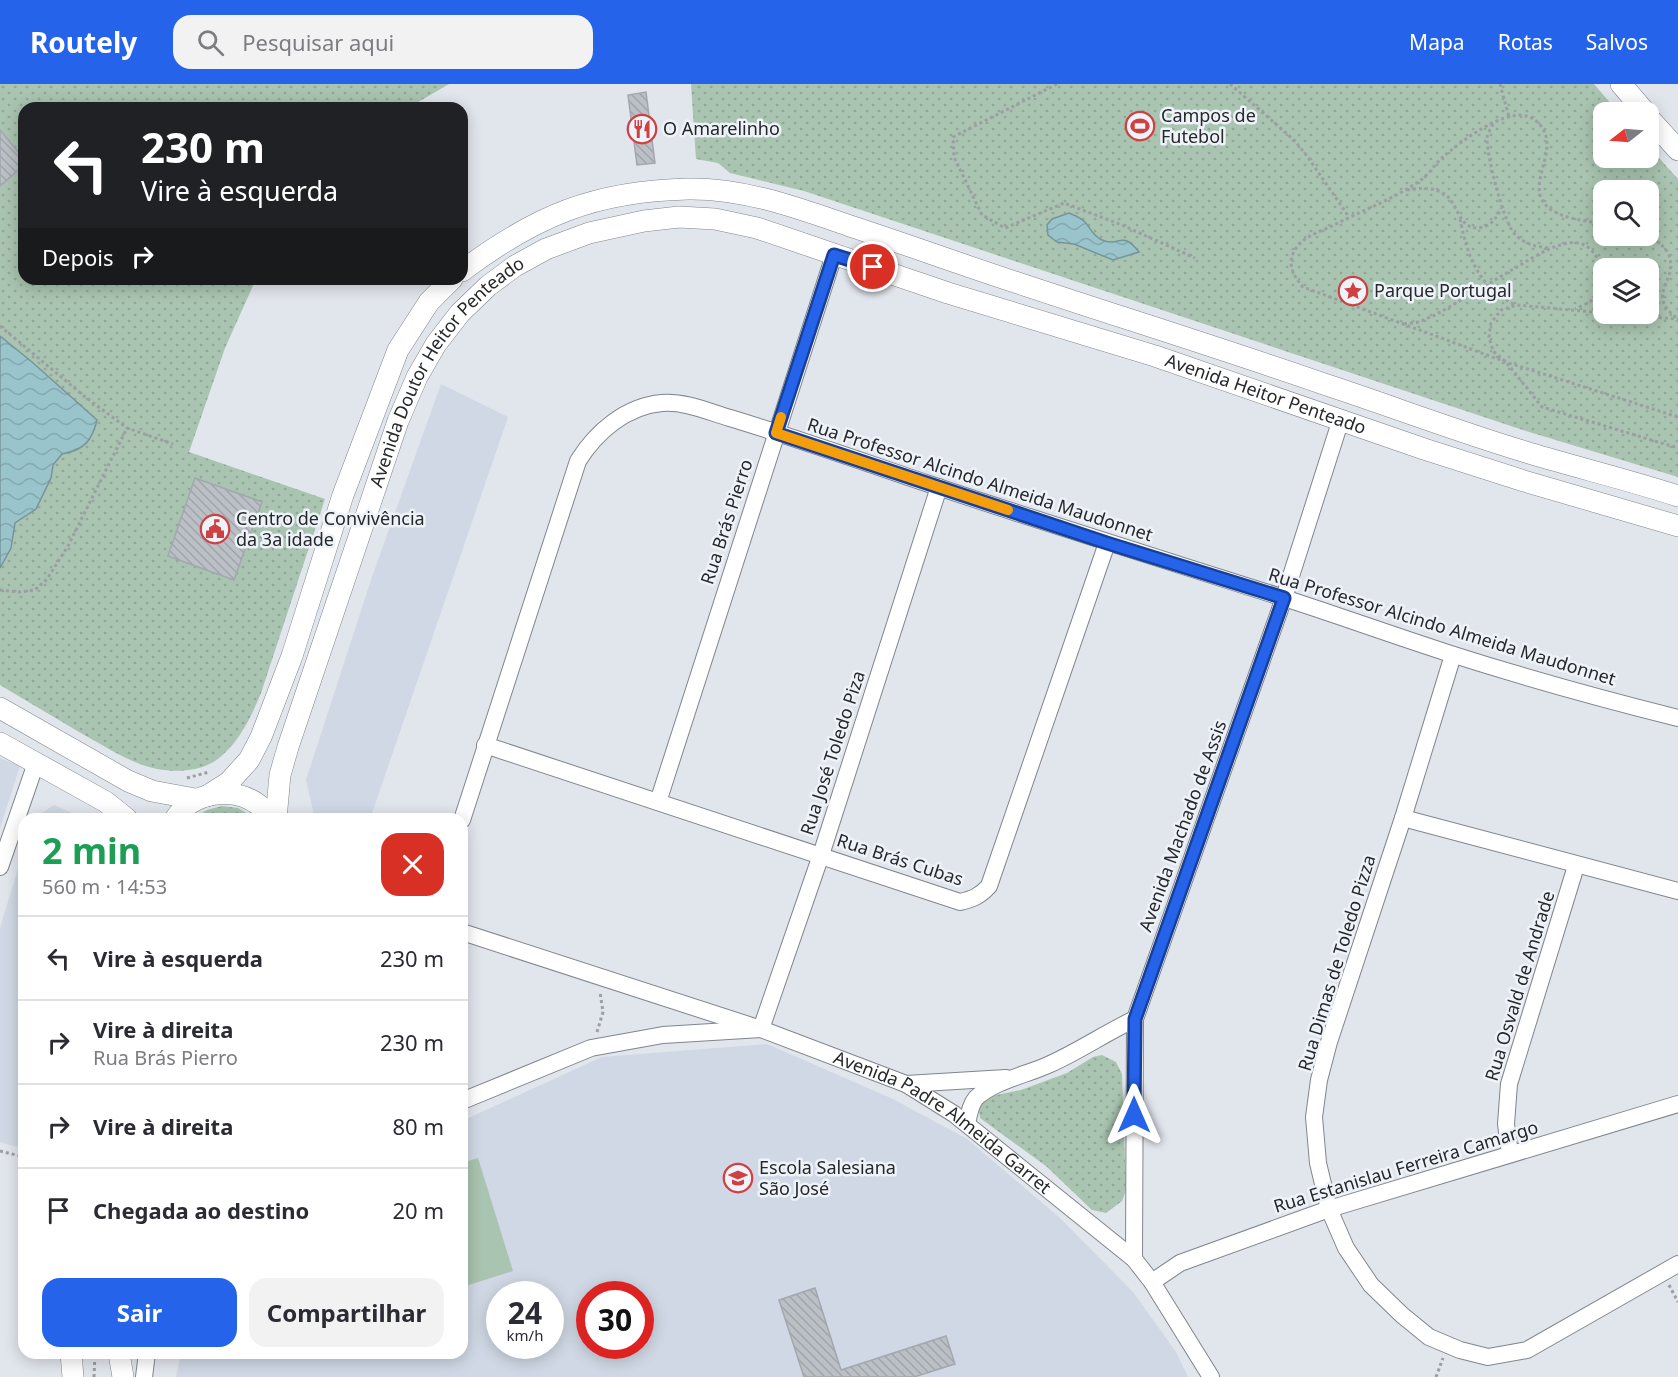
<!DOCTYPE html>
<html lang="pt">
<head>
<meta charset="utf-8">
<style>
	:root { --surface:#fff; --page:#f2f2f3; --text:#2b2b33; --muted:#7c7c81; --line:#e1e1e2; --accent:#2563eb }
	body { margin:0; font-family:"Noto Sans",sans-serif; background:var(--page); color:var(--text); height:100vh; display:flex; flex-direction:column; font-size:22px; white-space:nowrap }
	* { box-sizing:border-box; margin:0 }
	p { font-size:20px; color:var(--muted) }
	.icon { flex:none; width:33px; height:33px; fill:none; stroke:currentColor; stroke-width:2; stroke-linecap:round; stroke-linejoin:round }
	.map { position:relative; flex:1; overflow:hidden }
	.side { position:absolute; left:18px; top:729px; width:450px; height:546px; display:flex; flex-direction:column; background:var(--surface); border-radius:18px; box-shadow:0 3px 15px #0003 }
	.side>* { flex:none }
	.guide { position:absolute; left:18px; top:18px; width:450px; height:183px; border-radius:18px; box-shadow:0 3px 15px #0003; background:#202124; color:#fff; overflow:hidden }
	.needle { width:39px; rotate:253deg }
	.controls { position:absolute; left:1593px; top:18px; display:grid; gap:12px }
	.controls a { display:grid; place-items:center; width:66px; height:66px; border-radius:12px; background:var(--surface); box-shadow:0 3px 15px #0003; font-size:30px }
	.speed { position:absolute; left:486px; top:1197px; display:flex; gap:12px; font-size:30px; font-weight:700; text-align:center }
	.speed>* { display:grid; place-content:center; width:78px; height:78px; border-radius:50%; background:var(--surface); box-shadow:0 3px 15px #0003; line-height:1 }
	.speed small { font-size:15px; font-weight:400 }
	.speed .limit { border:9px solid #d22; background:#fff; color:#111 }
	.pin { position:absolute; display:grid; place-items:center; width:51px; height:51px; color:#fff; margin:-26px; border:3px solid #fff; border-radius:50%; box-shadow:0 2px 6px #0007 }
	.me { position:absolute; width:66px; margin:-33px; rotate:0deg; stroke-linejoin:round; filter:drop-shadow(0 0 4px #0008) }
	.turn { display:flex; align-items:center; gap:21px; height:126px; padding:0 24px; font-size:27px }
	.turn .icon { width:78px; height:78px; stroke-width:2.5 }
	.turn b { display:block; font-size:42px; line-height:51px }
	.then { display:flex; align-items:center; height:57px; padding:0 24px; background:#0003; gap:12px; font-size:22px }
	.round { display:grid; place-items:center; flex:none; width:63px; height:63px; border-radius:18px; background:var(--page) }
	.head { display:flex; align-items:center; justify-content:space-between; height:102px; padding:0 24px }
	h1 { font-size:36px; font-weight:700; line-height:45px; color:#1e9e55 }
	.cta { display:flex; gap:12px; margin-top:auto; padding:12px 24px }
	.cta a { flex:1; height:69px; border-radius:18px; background:var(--accent); color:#fff; font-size:24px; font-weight:700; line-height:69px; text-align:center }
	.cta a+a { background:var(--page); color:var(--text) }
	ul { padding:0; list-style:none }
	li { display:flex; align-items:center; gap:18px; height:84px; padding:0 24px; border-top:2px solid var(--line) }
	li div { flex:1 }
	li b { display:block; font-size:22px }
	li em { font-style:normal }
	header { display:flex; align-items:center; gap:36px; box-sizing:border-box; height:84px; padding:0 30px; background:var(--accent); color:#fff }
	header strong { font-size:28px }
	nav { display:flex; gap:33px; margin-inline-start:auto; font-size:21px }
	.search { width:420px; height:54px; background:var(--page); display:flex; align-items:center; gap:15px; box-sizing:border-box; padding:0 21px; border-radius:18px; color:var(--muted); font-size:22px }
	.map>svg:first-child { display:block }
	.built { fill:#cfd8e4; fill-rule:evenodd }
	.grass { fill:#a9c4b0 }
	.park { fill:url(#park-dots); fill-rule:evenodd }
	.water { fill:url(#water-waves); stroke:#76959b; stroke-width:1.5 }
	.building { fill:url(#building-back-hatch); stroke:#a3a7ae; stroke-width:1.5 }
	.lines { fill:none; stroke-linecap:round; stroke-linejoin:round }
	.minor-casing { stroke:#81868c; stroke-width:18 }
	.major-casing { stroke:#81868c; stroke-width:22 }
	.path { stroke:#9b9ea3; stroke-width:3; stroke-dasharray:3 3; stroke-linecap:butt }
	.minor { stroke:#fff; stroke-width:16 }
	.major { stroke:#fff; stroke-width:21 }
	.route-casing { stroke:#184099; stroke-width:15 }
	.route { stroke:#2563eb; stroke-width:10 }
	.slow { stroke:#f59e0b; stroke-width:10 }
	.labels { text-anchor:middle; stroke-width:5; stroke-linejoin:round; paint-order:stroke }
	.poi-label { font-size:18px; fill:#26282a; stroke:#eef3f9; text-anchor:start }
	.street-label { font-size:18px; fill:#26282a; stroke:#eef3f9 }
</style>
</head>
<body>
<header>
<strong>Routely</strong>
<div class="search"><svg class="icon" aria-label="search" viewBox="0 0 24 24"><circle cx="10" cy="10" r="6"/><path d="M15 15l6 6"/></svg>Pesquisar aqui</div>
<nav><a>Mapa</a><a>Rotas</a><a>Salvos</a></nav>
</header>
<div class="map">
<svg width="1678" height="1293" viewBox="0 0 1678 1293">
	<defs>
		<pattern id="park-dots" width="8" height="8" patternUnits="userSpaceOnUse" patternTransform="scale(1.5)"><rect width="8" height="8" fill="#a9c4b0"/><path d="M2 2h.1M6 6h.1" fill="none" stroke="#91a898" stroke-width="1.8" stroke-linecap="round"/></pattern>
		<pattern id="water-waves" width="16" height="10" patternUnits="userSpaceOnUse" patternTransform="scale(1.5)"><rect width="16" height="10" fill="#99c4cb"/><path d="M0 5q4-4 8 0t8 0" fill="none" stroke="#84a8ae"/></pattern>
		<pattern id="building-back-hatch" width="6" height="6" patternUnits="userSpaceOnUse" patternTransform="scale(1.5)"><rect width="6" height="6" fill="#bbc0c6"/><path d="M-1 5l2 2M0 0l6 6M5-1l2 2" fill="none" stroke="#a1a5aa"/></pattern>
	</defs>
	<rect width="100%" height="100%" fill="#e1e5ec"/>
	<g class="built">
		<path d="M441,300L508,333L370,735H316L314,731L306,696L372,493Z"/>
		<path d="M0,674L20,682L0,744Z"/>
		<path d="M54,721L85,735H33Z"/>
		<path d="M24,765V1065L0,1058V844Z"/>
		<path d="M767,960L893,1015L967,1055L1059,1133L1133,1208L1176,1268L1188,1293H176L181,1269H462V1037L602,973ZM500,1210H550V1262H500ZM590,1210H640V1262H590Z"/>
	</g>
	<path class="grass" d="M478,1074L513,1187L462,1203V1079Z"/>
	<g class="park">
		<path d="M0,0H449L408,24H24V195H256L225,264L189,368L325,415L261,609C251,633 238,661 215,677C195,690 162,689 140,680C119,672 99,659 79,648C53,632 26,617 0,601Z"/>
		<path d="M691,0H1594L1618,28H1604V74H1648L1649,63L1678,95V393L1526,347L804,107L730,89L718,79L696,75ZM1604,106H1648V152H1604ZM1604,184H1648V230H1604Z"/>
		<path d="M222,722L238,724L256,735H192L207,726Z"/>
		<path d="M1102,971L1116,978L1122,990L1126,1106L1122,1117L1106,1129L1092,1126L1046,1082L980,1034L979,1027L981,1018L987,1013L1021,1006L1067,989L1093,973Z"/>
	</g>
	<g class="water">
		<path d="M1069,129C1074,131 1081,134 1085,138C1091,145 1093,152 1102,156C1120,164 1121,145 1139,168L1113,176L1074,160L1057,158L1048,151L1047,141L1052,135Z"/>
		<path d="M0,252L32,278L97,336C92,357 84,366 62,370L53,381L51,394L36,425L15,439L11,464L0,484Z"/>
	</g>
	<g class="building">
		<path d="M646,8L655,79L637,81L628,11Z"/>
		<path d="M0,46L24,75V81L0,102Z"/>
		<path d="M195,394L262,418L234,496L168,472Z"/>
		<path d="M815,1204L841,1286L946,1252L955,1280L914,1293H804L779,1216Z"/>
	</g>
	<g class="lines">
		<g class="minor-casing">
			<g id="minor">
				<path d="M1453,571L1403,734L1329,958L1319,996L1314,1033L1318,1079L1329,1125L1346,1164L1371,1201L1402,1231L1429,1253L1460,1266L1488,1273L1527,1266L1678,1180"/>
				<path d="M485,661L960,818C973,815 980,812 989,802L1107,459"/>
				<path d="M658,718L834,171"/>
				<path d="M1403,734L1678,807"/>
				<path d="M462,736L578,377C596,348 626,322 662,319C685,317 709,328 730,334C796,354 861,377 926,399C1045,439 1165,476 1284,514C1340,532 1395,552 1451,570C1526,594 1602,615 1678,634"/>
				<path d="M0,783L36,679"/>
				<path id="s1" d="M462,848L761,945L906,1000L954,1030L1134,1175L1152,1198L1211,1293"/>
				<path d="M906,1000L1006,994"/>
				<path d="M462,1017L591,964L663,951L761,945L821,771L939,403"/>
				<path d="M967,1040C969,1031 970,1021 976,1014C994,997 1026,991 1048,981C1078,968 1105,949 1135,935"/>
				<path d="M1510,1070L1506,1040L1509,1000L1576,782"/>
				<path d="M1134,1175L1135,935L1284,514L1341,335"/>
				<path d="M1152,1198L1180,1179L1329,1125L1678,1020"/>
				<path d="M144,1293L147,1269"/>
			</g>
		</g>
		<g class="major-casing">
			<g id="major">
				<path d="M1621,0L1645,28"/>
				<path d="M1648,33L1678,66"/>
				<path d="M462,187C535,132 595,107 688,105C744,104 798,124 850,142C905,160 960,180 1015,198C1117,232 1220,264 1321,299C1391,322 1459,348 1529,369C1579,384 1629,396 1678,412"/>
				<path d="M0,624L128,697L152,707L195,715"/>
				<path d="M0,659L106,718L127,735"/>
				<path d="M207,712L229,698L249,676L261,653L292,572L343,411L398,266L429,218L452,195"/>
				<path d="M175,735C192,708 233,701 259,721C264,725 268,731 272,735"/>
				<path id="s2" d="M276,735L280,691L288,663L398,337L417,293L436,260L460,229L488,202L515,182L546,165L589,149L644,137L679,133L715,135L757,144L948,209L1155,272L1424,365L1524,397L1678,442"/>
				<path d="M71,1269L73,1293"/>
				<path d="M119,1269L123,1293"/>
			</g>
		</g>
		<g class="path">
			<path d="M1057,0L953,53L954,73L982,131L1005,144L1064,119L1122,141L1195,174"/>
			<path d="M1230,0L1294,56L1307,72L1349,133"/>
			<path d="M1500,0L1509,33"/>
			<path d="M1493,40C1491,44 1488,49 1487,53C1486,69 1503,135 1513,148C1523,160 1536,163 1551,164"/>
			<path d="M1407,106C1420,104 1435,102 1447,112C1459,123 1460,149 1483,143C1493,140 1497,133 1501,124"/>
			<path d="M1460,135C1468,174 1478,202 1515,221"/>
			<path d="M1604,140C1590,137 1572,136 1559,130C1514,110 1563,70 1541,42C1537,37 1532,33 1526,32C1502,26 1460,58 1443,73C1435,80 1429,90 1421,96C1394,115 1361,127 1332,142C1321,147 1305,152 1297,163C1286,177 1292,191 1303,203L1506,278L1678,333"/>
			<path d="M1646,152C1662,158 1674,169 1670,188C1668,197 1661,206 1663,216C1664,224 1672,230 1678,235"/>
			<path d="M1604,229L1517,221L1501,226L1491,239L1489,253L1493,267L1506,278L1542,323L1678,364"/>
			<path d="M1611,230L1678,235"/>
			<path d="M1404,240L1419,238L1435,231C1460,217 1485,202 1510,187C1528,177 1547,163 1568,159C1598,154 1610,193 1594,214C1590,219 1581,222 1575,225"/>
			<path d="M0,242L84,312L127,344L173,360"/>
			<path d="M0,506L19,508L35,506L47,495L68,462L127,344"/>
			<path d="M187,694L209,688"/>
			<path d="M597,948L603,928L600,908"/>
			<path d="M0,1067L24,1073"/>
			<path d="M1669,1201L1678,1218"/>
			<path d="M94,1293L95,1269"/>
			<path d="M1436,1293L1443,1274"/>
		</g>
		<use href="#minor" class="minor"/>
		<use href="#major" class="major"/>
	</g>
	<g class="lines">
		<g class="route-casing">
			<path id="route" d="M873,183L834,171L776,349L1107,459L1284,514L1135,935L1134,1031"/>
		</g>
		<use href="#route" class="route"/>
		<path class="slow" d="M781,333L776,349L1008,426"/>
	</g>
	<defs>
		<g id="stadium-ring" transform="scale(1.5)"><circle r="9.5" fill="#eef3f9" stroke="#cf4043" stroke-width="1.5"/><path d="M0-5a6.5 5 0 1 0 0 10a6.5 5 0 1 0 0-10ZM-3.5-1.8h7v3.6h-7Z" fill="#cf4043"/></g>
		<g id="restaurant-ring" transform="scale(1.5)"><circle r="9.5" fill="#eef3f9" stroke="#cf4043" stroke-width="1.5"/><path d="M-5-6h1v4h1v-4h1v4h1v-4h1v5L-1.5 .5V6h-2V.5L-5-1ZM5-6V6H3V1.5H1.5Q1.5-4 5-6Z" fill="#cf4043"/></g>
		<g id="sight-ring" transform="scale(1.5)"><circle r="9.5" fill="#eef3f9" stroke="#cf4043" stroke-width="1.5"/><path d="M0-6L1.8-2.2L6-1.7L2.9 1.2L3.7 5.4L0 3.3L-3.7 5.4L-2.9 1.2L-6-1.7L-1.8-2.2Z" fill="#cf4043"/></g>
		<g id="civic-ring" transform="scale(1.5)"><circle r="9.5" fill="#eef3f9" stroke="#cf4043" stroke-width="1.5"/><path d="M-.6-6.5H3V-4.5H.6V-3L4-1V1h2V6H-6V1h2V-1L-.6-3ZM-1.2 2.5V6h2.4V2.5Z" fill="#cf4043"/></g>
		<g id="school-ring" transform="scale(1.5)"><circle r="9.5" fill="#eef3f9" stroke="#cf4043" stroke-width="1.5"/><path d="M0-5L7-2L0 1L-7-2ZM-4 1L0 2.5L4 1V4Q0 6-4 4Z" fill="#cf4043"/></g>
	</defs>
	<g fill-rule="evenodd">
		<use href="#stadium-ring" x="1140" y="42"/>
		<use href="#restaurant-ring" x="642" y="45"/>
		<use href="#sight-ring" x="1353" y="207"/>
		<use href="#civic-ring" x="215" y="445"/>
		<use href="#school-ring" x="738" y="1094"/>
	</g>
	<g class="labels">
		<g class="poi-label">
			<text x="1161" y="38">Campos de<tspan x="1161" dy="21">Futebol</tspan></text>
			<text x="663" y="51">O Amarelinho</text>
			<text x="1374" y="213">Parque Portugal</text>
			<text x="236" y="441">Centro de Convivência<tspan x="236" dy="21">da 3a idade</tspan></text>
			<text x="759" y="1090">Escola Salesiana<tspan x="759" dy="21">São José</tspan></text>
		</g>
		<g class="street-label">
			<text dy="6" stroke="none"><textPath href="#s2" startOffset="486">Avenida Doutor Heitor Penteado</textPath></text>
			<text dy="6" stroke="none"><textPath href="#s2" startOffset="1402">Avenida Heitor Penteado</textPath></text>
			<text transform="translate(980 396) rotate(18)" y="6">Rua Professor Alcindo Almeida Maudonnet</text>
			<text transform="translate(727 438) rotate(-72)" y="6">Rua Brás Pierro</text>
			<text transform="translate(1442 543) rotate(17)" y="6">Rua Professor Alcindo Almeida Maudonnet</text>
			<text transform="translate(833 669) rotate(-72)" y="6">Rua José Toledo Piza</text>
			<text transform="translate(1183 742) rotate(-70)" y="6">Avenida Machado de Assis</text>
			<text transform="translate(900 776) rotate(18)" y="6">Rua Brás Cubas</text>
			<text transform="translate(1337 879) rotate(-73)" y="6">Rua Dimas de Toledo Pizza</text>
			<text transform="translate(1520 902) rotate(-73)" y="6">Rua Osvald de Andrade</text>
			<text dy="6" stroke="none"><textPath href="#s1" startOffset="520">Avenida Padre Almeida Garret</textPath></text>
			<text transform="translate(1406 1083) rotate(-17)" y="6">Rua Estanislau Ferreira Camargo</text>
		</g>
	</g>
</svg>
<div class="controls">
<a><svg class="needle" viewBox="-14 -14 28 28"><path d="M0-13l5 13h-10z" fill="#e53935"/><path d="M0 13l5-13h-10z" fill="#7c7c81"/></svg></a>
<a><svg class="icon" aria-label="search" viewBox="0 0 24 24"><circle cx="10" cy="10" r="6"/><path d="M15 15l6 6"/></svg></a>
<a><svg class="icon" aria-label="layers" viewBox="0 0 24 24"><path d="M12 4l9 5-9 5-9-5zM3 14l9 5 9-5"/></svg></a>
</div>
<div class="speed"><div>24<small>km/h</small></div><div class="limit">30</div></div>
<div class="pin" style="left:873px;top:183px;background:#d93025"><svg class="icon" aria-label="arrive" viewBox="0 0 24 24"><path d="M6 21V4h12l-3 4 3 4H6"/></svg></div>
<svg class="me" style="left:1134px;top:1031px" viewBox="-20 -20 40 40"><path d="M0-17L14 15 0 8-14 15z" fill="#2563eb" stroke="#fff" stroke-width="4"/></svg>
<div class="guide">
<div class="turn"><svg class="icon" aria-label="left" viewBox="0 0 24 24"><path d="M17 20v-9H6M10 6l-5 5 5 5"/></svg><div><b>230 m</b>Vire à esquerda</div></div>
<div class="then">Depois<svg class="icon" aria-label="right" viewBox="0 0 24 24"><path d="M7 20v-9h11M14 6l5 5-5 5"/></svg></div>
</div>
<section class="side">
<div class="head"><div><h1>2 min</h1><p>560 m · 14:53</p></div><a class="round" style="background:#d93025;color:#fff"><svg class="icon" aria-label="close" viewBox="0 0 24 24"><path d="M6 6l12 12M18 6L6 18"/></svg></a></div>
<ul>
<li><svg class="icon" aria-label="left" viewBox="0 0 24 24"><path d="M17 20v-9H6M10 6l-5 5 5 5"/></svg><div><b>Vire à esquerda</b></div><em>230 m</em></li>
<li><svg class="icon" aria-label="right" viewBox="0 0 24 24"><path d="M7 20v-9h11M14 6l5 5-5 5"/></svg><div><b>Vire à direita</b><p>Rua Brás Pierro</p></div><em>230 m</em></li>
<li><svg class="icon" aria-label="right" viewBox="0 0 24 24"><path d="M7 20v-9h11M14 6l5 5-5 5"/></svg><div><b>Vire à direita</b></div><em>80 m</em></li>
<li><svg class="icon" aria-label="arrive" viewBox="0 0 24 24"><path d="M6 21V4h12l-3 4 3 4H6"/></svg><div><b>Chegada ao destino</b></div><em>20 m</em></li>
</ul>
<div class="cta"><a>Sair</a><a>Compartilhar</a></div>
</section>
</div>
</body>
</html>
